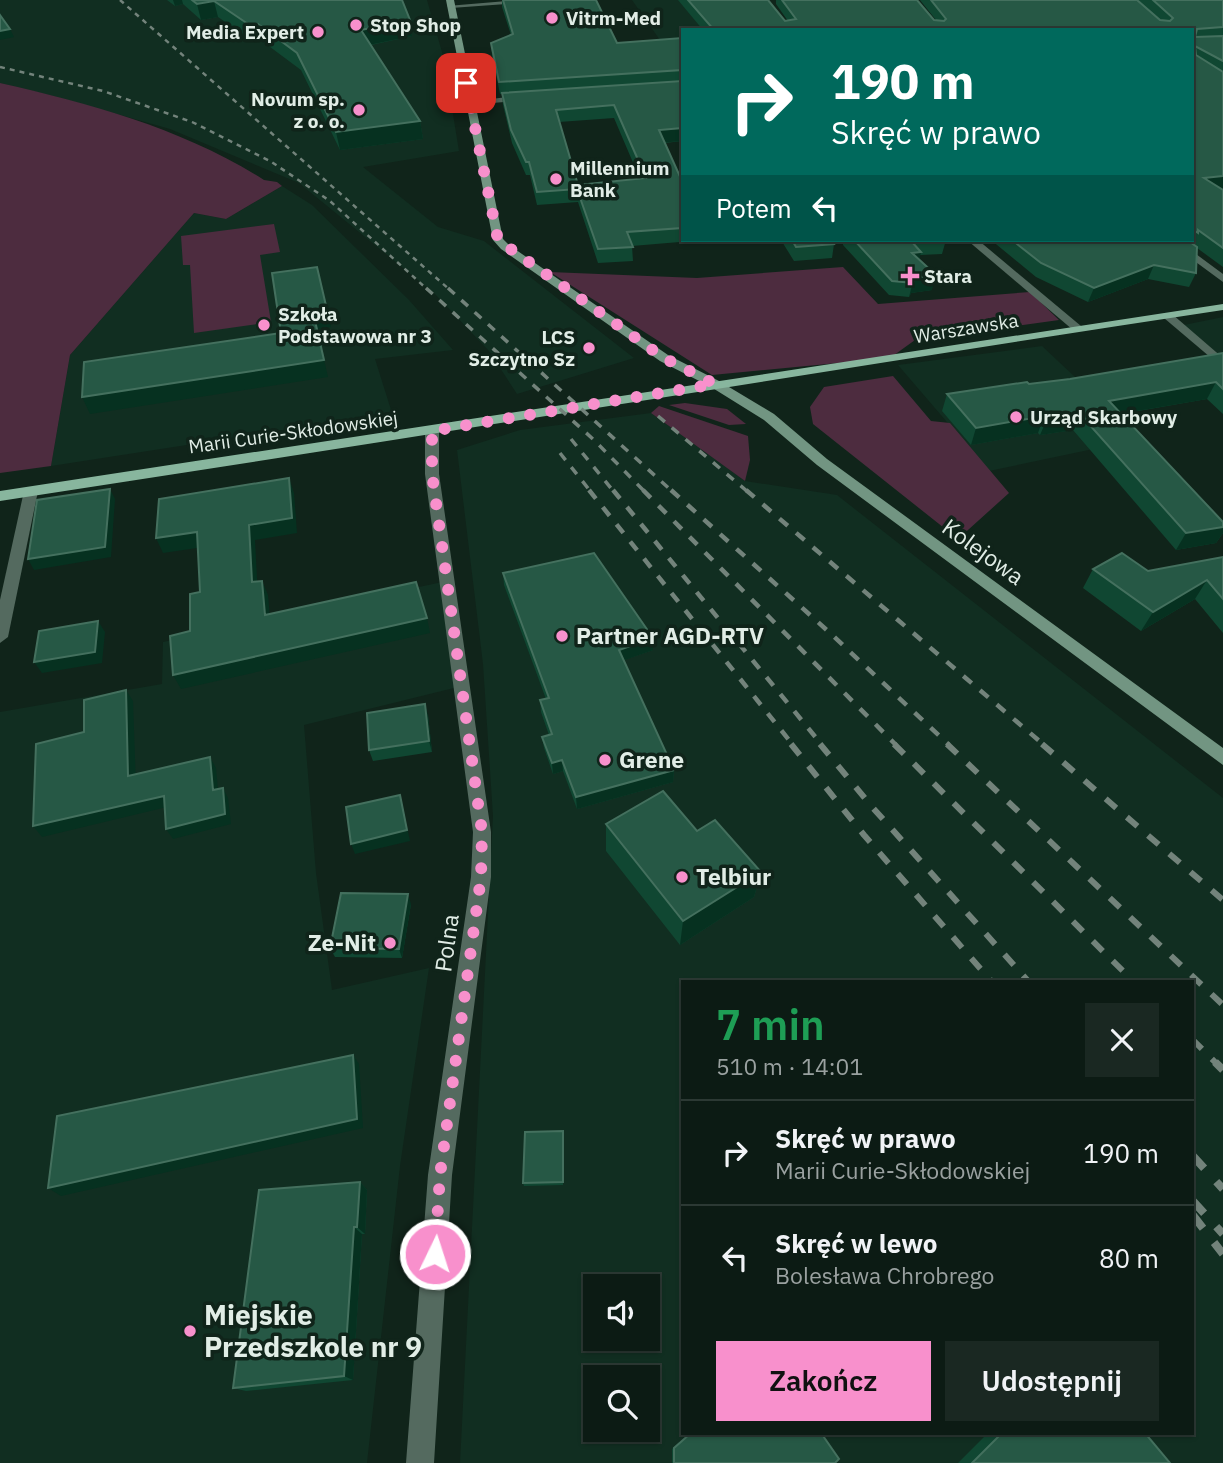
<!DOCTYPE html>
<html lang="pl">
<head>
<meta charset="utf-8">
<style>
	:root { --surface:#0c1b14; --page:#1a2822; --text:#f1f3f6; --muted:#9aa1a0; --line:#2c3934; --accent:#f890cc }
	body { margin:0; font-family:"IBM Plex Sans",sans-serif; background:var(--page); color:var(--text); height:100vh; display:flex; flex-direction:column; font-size:26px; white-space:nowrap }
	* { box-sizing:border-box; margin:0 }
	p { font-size:23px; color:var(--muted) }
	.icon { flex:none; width:38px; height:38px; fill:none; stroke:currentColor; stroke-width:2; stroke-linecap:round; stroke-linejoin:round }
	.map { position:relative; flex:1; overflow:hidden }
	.details { position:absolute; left:681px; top:980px; width:513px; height:455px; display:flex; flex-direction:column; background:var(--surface); border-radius:0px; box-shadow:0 2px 5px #0004,0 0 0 2px var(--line) }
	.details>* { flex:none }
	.banner { position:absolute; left:681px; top:28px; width:513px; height:214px; border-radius:0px; box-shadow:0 2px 5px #0004,0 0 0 2px var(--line); background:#00695c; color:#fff; overflow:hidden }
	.buttons { position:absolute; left:583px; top:1274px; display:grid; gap:14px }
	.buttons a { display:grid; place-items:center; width:77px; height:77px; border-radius:0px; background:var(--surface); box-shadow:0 2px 5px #0004,0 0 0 2px var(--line); font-size:35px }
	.pin { position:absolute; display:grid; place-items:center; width:60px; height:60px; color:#fff; margin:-30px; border-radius:14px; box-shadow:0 4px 10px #0006 }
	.me { position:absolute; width:77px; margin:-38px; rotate:4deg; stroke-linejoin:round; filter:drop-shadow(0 0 5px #0008) }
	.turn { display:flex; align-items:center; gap:24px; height:147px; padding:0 35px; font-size:32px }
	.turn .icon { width:91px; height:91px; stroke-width:2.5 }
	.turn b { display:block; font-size:49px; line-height:60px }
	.then { display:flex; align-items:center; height:66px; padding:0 35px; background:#0003; gap:14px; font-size:26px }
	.round { display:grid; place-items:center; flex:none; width:74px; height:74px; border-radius:0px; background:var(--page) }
	.overview { display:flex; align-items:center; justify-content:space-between; height:119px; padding:0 35px }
	h1 { font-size:42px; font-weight:600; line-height:52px; color:#1e9e55 }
	.primary-button { display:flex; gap:14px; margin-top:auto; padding:14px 35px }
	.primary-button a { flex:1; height:80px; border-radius:0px; background:var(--accent); color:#111; font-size:28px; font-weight:600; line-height:80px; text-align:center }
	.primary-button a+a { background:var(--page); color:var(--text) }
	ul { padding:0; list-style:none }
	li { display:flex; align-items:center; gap:21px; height:105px; padding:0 35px; border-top:2px solid var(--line) }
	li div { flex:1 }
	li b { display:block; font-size:26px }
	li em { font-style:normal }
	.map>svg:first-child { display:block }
	.built { fill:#112e21; fill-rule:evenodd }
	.green { fill:#4d2c3f }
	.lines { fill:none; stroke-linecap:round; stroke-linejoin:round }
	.street { fill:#546a5f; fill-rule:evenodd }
	.secondary { fill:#729582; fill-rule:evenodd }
	.primary { fill:#88b69e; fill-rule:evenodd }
	.rail-far4 { stroke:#73837b; stroke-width:2.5; stroke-dasharray:5 5; stroke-linecap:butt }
	.rail-far3 { stroke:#73837b; stroke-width:3.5; stroke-dasharray:9 9; stroke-linecap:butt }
	.rail-far2 { stroke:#73837b; stroke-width:4.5; stroke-dasharray:11 11; stroke-linecap:butt }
	.rail-far1 { stroke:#73837b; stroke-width:6; stroke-dasharray:14 14; stroke-linecap:butt }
	.rail { stroke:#73837b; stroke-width:8; stroke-dasharray:18 18; stroke-linecap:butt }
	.wall { fill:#104732; fill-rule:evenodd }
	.shaded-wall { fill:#063120 }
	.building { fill:#265845; stroke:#44705e; stroke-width:2; fill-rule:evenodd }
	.route { stroke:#f890cc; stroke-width:12; stroke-dasharray:0 21.6 }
	.poi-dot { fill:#f890cc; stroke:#10241a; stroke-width:2.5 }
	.labels { text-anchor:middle; stroke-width:7; stroke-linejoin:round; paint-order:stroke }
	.far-poi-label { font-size:19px; font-weight:bold; fill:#e1ede6; stroke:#10241a; text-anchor:start }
	.far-street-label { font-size:19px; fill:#e1ede6; stroke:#10241a }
	.street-label { font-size:23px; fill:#e1ede6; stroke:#10241a }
	.poi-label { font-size:23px; font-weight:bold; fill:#e1ede6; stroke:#10241a; text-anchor:start }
	.near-poi-label { font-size:28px; font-weight:bold; fill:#e1ede6; stroke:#10241a; text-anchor:start }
</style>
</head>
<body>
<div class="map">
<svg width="1223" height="1463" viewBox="0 0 1223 1463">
	<rect width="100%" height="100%" fill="#10241a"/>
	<g class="built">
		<path d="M0,0H427L444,59L459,151L363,167L438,227L484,241L634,358L517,394L489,351L435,294L299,183L170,129L53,96L0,83Z"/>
		<path d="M632,0H756L781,30H682V42L662,43Z"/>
		<path d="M282,186L312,205L362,254L409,300L453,350L375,359L392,413L51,466L70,355L194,213L226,219Z"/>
		<path d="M1223,317V358L1184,325Z"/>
		<path d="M1042,346L1141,439L989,471L898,365Z"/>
		<path d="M651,413L745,481L837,495L1223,798V1463H460L493,816L483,664L457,450L520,430ZM682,982H1192V1433H682ZM595,1286H648V1339H595ZM595,1377H648V1430H595Z"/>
		<path d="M447,581L462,686L304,725L316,873L332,990L429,968L400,1166L367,1463H0V712L162,684L163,642Z"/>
	</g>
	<g class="green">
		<path d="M0,83C92,104 184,129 264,180L277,182L282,186L226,219L194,213L70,355L51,466L0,473Z"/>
		<path d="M274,224L280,252L260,255L271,322L194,333L190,265H183L181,236Z"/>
		<path d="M843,267L878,304L1030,292L1059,320L915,340L890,358L712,375L550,272L697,278Z"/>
		<path d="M893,376L931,421L950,423L1009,493L958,539L813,424L810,407L824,387Z"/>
		<path d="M685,403L727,409L746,424L729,425L669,405Z"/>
		<path d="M659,406L748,436L750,460L745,481L651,413Z"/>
	</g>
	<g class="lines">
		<g class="street">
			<path d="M519,0H560L451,8L447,6Z"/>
			<path d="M525,95L528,100L469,105L465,102Z"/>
			<path d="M967,240H978L1081,326V330H1073Z"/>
			<path d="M1166,240H1177L1223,274V282Z"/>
			<path d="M1164,314H1172L1223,358V368L1164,318Z"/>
			<path d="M432,427L439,431V474L491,832V877L452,1175L434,1463H406L428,1175L471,877L473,832L425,474V431Z"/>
			<path d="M31,487L38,491L8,637L0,643V600L24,491Z"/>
		</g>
		<path class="secondary" d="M446,0H454L503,239L509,245L668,355L719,381L774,414L827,459L1223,748V765L817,465L764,420L711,387L660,361L501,249L493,240Z"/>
		<path class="primary" d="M1223,304V310C815,372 408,439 0,501V491Z"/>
		<g class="rail-far4">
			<path d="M120,0L450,290"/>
			<path d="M0,67L103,91L192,122L270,161L330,201L428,290"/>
		</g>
		<g class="rail-far3">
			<path d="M426,288L594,440L645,492"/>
			<path d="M448,288L673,492"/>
			<path d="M658,416L748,492"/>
			<path d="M571,439L614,492"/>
			<path d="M560,453L591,492"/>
		</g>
		<g class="rail-far2">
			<path d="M589,490L793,745"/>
			<path d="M613,490L822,745"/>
			<path d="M643,490L896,745"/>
			<path d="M671,490L829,632L949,745"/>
			<path d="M746,490L1044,745"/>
		</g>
		<g class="rail-far1">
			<path d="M791,744L864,835L992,982"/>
			<path d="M820,744L873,808L1029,982"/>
			<path d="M894,744L1134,982"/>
			<path d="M947,744L1223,1005"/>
			<path d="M1042,744L1223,900"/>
			<path d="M1192,1039L1217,1064"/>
		</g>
		<g class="rail">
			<path d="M1215,1062L1223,1070"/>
			<path d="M1192,1155L1223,1189"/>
			<path d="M1192,1200L1223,1234"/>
			<path d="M1192,1214L1223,1254"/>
		</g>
	</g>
	<g class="wall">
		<path d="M167,0H402L412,36L371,45L420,121L423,139L340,150L301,70L262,41L255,42L218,17L201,20L183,4L175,6Z"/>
		<path d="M502,0H596L617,43L682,38V141L665,143L682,181V240H703L632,246L633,261L598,263L578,202L537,205L530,175H526L512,143L503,105L502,94H500L492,55L491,43L511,35L502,7ZM614,118L640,179L578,185L559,122Z"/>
		<path d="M678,0H768L785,21H788L776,4V0H917L934,20H936L920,0H1223V188L1221,189L1223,190V267L1197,248L1196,273L1189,287L1148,279L1088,302L1036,277L991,240H1192V30H703Z"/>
		<path d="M781,240H832L834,244L832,258L794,261Z"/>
		<path d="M843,240H946L942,254L920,255L919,260L932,290L911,293L909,297L889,295L843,245Z"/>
		<path d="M1223,353V414L1207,399L1121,414L1223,522V533L1216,543L1176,550L1073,430L1040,435L1038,433L971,445L942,411L947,394L1070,379Z"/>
		<path d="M1223,557V633L1195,599L1141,631L1083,588L1093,569L1148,571Z"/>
		<path d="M503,573L653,650L624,660L674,770L673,782L577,809L563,771L553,774L544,748L542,737L549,735L541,712L540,700L546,699L504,585Z"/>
		<path d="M428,715L432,752L373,761L369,750Z"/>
		<path d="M606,824L761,872L754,897L680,945L606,851Z"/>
		<path d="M411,904L402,958L335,957L330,948Z"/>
		<path d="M564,1135L563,1185L524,1186L523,1183Z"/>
		<path d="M360,1182L367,1190L365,1234H362L353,1380L246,1391L233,1388Z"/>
		<path d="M690,1433L835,1463H672V1449Z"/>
		<path d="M988,1433H1145L1170,1463H958Z"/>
	</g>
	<g class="shaded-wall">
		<path d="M173,0H182L183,4L175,6Z"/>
		<path d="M214,1L218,17L201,20L197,4Z"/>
		<path d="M410,20L412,36L364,46L361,30Z"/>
		<path d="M258,24L262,41L255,42L251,26Z"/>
		<path d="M10,29L14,37L0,40V31Z"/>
		<path d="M420,121L423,139L340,150L336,132Z"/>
		<path d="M682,128V141L658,143L659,130Z"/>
		<path d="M1223,176V188L1197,191L1204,178Z"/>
		<path d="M921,252L918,266L912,253Z"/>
		<path d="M1154,265L1148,279L1088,302L1094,288Z"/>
		<path d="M317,267L331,327L317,329L328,377L90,414L82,397L324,360L313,312Z"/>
		<path d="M936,275L932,290L911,293L909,297L914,278Z"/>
		<path d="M1216,382L1207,399L1102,417L1109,401Z"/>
		<path d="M1080,414L1073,430L1040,435L1047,419Z"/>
		<path d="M1044,416L1038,433L971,445L976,428Z"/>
		<path d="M289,478L294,493L297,533L255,540L258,597L252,582L249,525Z"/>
		<path d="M110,489L115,499L111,557L34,570L28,559Z"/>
		<path d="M1223,527V533L1216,543L1176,550L1186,533Z"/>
		<path d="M197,532L204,547L163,553L156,538Z"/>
		<path d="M1207,580L1195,599L1141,631L1153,612Z"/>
		<path d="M262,581L268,595L271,629L265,615Z"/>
		<path d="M427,618L430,633L181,689L173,675Z"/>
		<path d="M98,621L105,632L102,663L42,673L34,662Z"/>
		<path d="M653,638V650L619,662V650Z"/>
		<path d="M126,690L133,701L136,787L128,776Z"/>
		<path d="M425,704L428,715L432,752L429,741Z"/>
		<path d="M210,757L216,768L219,801L213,790Z"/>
		<path d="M562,760L563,771L553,774L552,763Z"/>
		<path d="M674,770L673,782L577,809L576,797Z"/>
		<path d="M223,788L228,798L231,824L173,839L166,829Z"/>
		<path d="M400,795L410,841L355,854L351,844Z"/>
		<path d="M164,796L171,806L42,837L33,826Z"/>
		<path d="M761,872L754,897L680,945L683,921Z"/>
		<path d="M408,894L411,904L402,958L399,949Z"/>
		<path d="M353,1055L359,1064L363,1128L61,1196L48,1188Z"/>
		<path d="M360,1182L367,1190L365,1234L357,1227Z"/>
		<path d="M354,1227L362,1234L353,1380L344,1376Z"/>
	</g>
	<g class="building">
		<path d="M192,0H402L410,20L361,30L420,121L336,132L297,53L258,24L251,26L214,1L197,4Z"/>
		<path d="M503,0H596L617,43L682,38V70L499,82L491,43L513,34Z"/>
		<path d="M688,0H768L785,21L796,19L782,0H917L934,20L944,21L946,19L931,0H1137L1160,20L1170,21L1173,18L1153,0H1223V27L1197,29L1195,37L1223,36V61L1195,46L1196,55L1223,72V176L1204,178L1223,190V248L1198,230V233L1192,229V30H714Z"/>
		<path d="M0,15L10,29L0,31Z"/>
		<path d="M682,81V128L659,130L682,181V228L627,232L633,247L598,249L577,189L537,192L529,162H526L511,130L502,93ZM614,105L646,178L578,185L556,110Z"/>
		<path d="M792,240H832L834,244L796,247Z"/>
		<path d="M854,240H944L912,242L921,252L912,253L936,275L914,278L913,283L892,281Z"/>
		<path d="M1012,240H1187L1197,247L1196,273L1154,265L1094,288L1041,263Z"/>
		<path d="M317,267L327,310L313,312L324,360L82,397L84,362L281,333L272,273Z"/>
		<path d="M1223,353V389L1216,382L1109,401L1223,522V527L1186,533L1080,414L1047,419L1044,416L976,428L947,394L1027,382L1029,384L1070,379Z"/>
		<path d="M289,478L292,518L249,525L252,582L262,581L265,615L416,582L427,618L173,675L170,636L190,631V594L200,592L197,532L156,538L159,499Z"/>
		<path d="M110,489L105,547L28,559L37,500Z"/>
		<path d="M594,553L653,638L619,650L674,770L576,797L562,760L552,763L542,737L552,734L540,700L549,698L503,573Z"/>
		<path d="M1122,553L1148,571L1223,557V599L1207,580L1153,612L1093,569Z"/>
		<path d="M98,621L95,652L34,662L39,631Z"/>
		<path d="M126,690L128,776L210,757L213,790L223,788L225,814L166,829L164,796L33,826L36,744L84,732V700Z"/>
		<path d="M425,704L429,741L369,750L367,713Z"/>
		<path d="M663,791L697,831L715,820L761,872L683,921L606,824Z"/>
		<path d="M400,795L407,830L351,844L346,807Z"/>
		<path d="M341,893L408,894L399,949L330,948Z"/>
		<path d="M353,1055L357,1119L48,1188L57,1116Z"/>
		<path d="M563,1131V1182L523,1183L525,1132Z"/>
		<path d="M360,1182L357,1227H354L344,1376L233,1388L259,1190Z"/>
		<path d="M691,1433H821L839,1459L835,1463H674V1448Z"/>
		<path d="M1002,1433H1145L1170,1463H972Z"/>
	</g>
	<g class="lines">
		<path class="route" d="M435,1254L440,1175L481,877L482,832L432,474V431L715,384L664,358L498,240L466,83"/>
	</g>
	<g class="poi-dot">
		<circle cx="552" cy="18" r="7"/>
		<circle cx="356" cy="25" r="7"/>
		<circle cx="318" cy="32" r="7"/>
		<circle cx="359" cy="110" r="7"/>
		<circle cx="556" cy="179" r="7"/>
		<path d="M906.5 265.5h7v7h7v7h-7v7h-7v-7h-7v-7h7z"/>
		<circle cx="264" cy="325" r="7"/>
		<circle cx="589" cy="348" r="7"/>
		<circle cx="1016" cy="417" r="7"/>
		<circle cx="562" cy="636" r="7"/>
		<circle cx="605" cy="760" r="7"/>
		<circle cx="682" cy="877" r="7"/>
		<circle cx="390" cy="943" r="7"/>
		<circle cx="190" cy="1331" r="7"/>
	</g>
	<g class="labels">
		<g class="far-poi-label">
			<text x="566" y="25">Vitrm-Med</text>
			<text x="370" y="32">Stop Shop</text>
			<text x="304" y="39" text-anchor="end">Media Expert</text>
			<text x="345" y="106" text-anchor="end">Novum sp.<tspan x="345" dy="22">z o. o.</tspan></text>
			<text x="570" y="175">Millennium<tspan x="570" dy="22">Bank</tspan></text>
			<text x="924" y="283">Stara</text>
			<text x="278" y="321">Szkoła<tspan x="278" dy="22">Podstawowa nr 3</tspan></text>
			<text x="575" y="344" text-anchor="end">LCS<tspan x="575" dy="22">Szczytno Sz</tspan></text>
			<text x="1030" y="424">Urząd Skarbowy</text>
		</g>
		<g class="far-street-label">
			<text transform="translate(966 328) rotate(-9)" y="7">Warszawska</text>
			<text transform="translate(293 432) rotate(-8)" y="7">Marii Curie-Skłodowskiej</text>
		</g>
		<g class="street-label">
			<text transform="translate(983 552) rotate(36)" y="8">Kolejowa</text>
			<text transform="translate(447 943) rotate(-82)" y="8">Polna</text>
		</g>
		<g class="poi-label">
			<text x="576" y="644">Partner AGD-RTV</text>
			<text x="619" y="768">Grene</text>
			<text x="696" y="885">Telbiur</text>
			<text x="376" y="951" text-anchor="end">Ze-Nit</text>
		</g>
		<g class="near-poi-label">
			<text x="204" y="1325">Miejskie<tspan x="204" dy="32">Przedszkole nr 9</tspan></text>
		</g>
	</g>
</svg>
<div class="buttons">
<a><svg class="icon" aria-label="sound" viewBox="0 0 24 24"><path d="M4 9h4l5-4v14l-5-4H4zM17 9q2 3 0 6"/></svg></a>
<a><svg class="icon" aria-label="search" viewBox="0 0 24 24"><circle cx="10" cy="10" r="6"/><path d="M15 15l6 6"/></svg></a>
</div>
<div class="pin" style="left:466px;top:83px;background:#d93025"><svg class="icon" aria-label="arrive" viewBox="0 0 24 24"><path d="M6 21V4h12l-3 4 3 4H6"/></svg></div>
<svg class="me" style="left:435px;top:1254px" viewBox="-20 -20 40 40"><circle r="17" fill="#f890cc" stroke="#fff" stroke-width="3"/><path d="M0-11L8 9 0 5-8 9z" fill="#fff"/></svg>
<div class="banner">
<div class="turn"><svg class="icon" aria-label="right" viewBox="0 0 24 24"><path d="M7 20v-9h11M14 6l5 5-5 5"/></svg><div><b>190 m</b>Skręć w prawo</div></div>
<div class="then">Potem<svg class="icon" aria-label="left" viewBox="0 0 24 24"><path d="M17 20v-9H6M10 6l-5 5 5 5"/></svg></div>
</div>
<section class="details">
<div class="overview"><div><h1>7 min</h1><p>510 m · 14:01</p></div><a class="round"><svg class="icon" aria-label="close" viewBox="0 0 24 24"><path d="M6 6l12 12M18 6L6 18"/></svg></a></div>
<ul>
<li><svg class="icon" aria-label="right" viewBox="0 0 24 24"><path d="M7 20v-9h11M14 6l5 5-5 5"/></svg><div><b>Skręć w prawo</b><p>Marii Curie-Skłodowskiej</p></div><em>190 m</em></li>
<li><svg class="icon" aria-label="left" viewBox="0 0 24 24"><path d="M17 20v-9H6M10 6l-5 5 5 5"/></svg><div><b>Skręć w lewo</b><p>Bolesława Chrobrego</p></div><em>80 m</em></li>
</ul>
<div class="primary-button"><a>Zakończ</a><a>Udostępnij</a></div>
</section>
</div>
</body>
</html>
